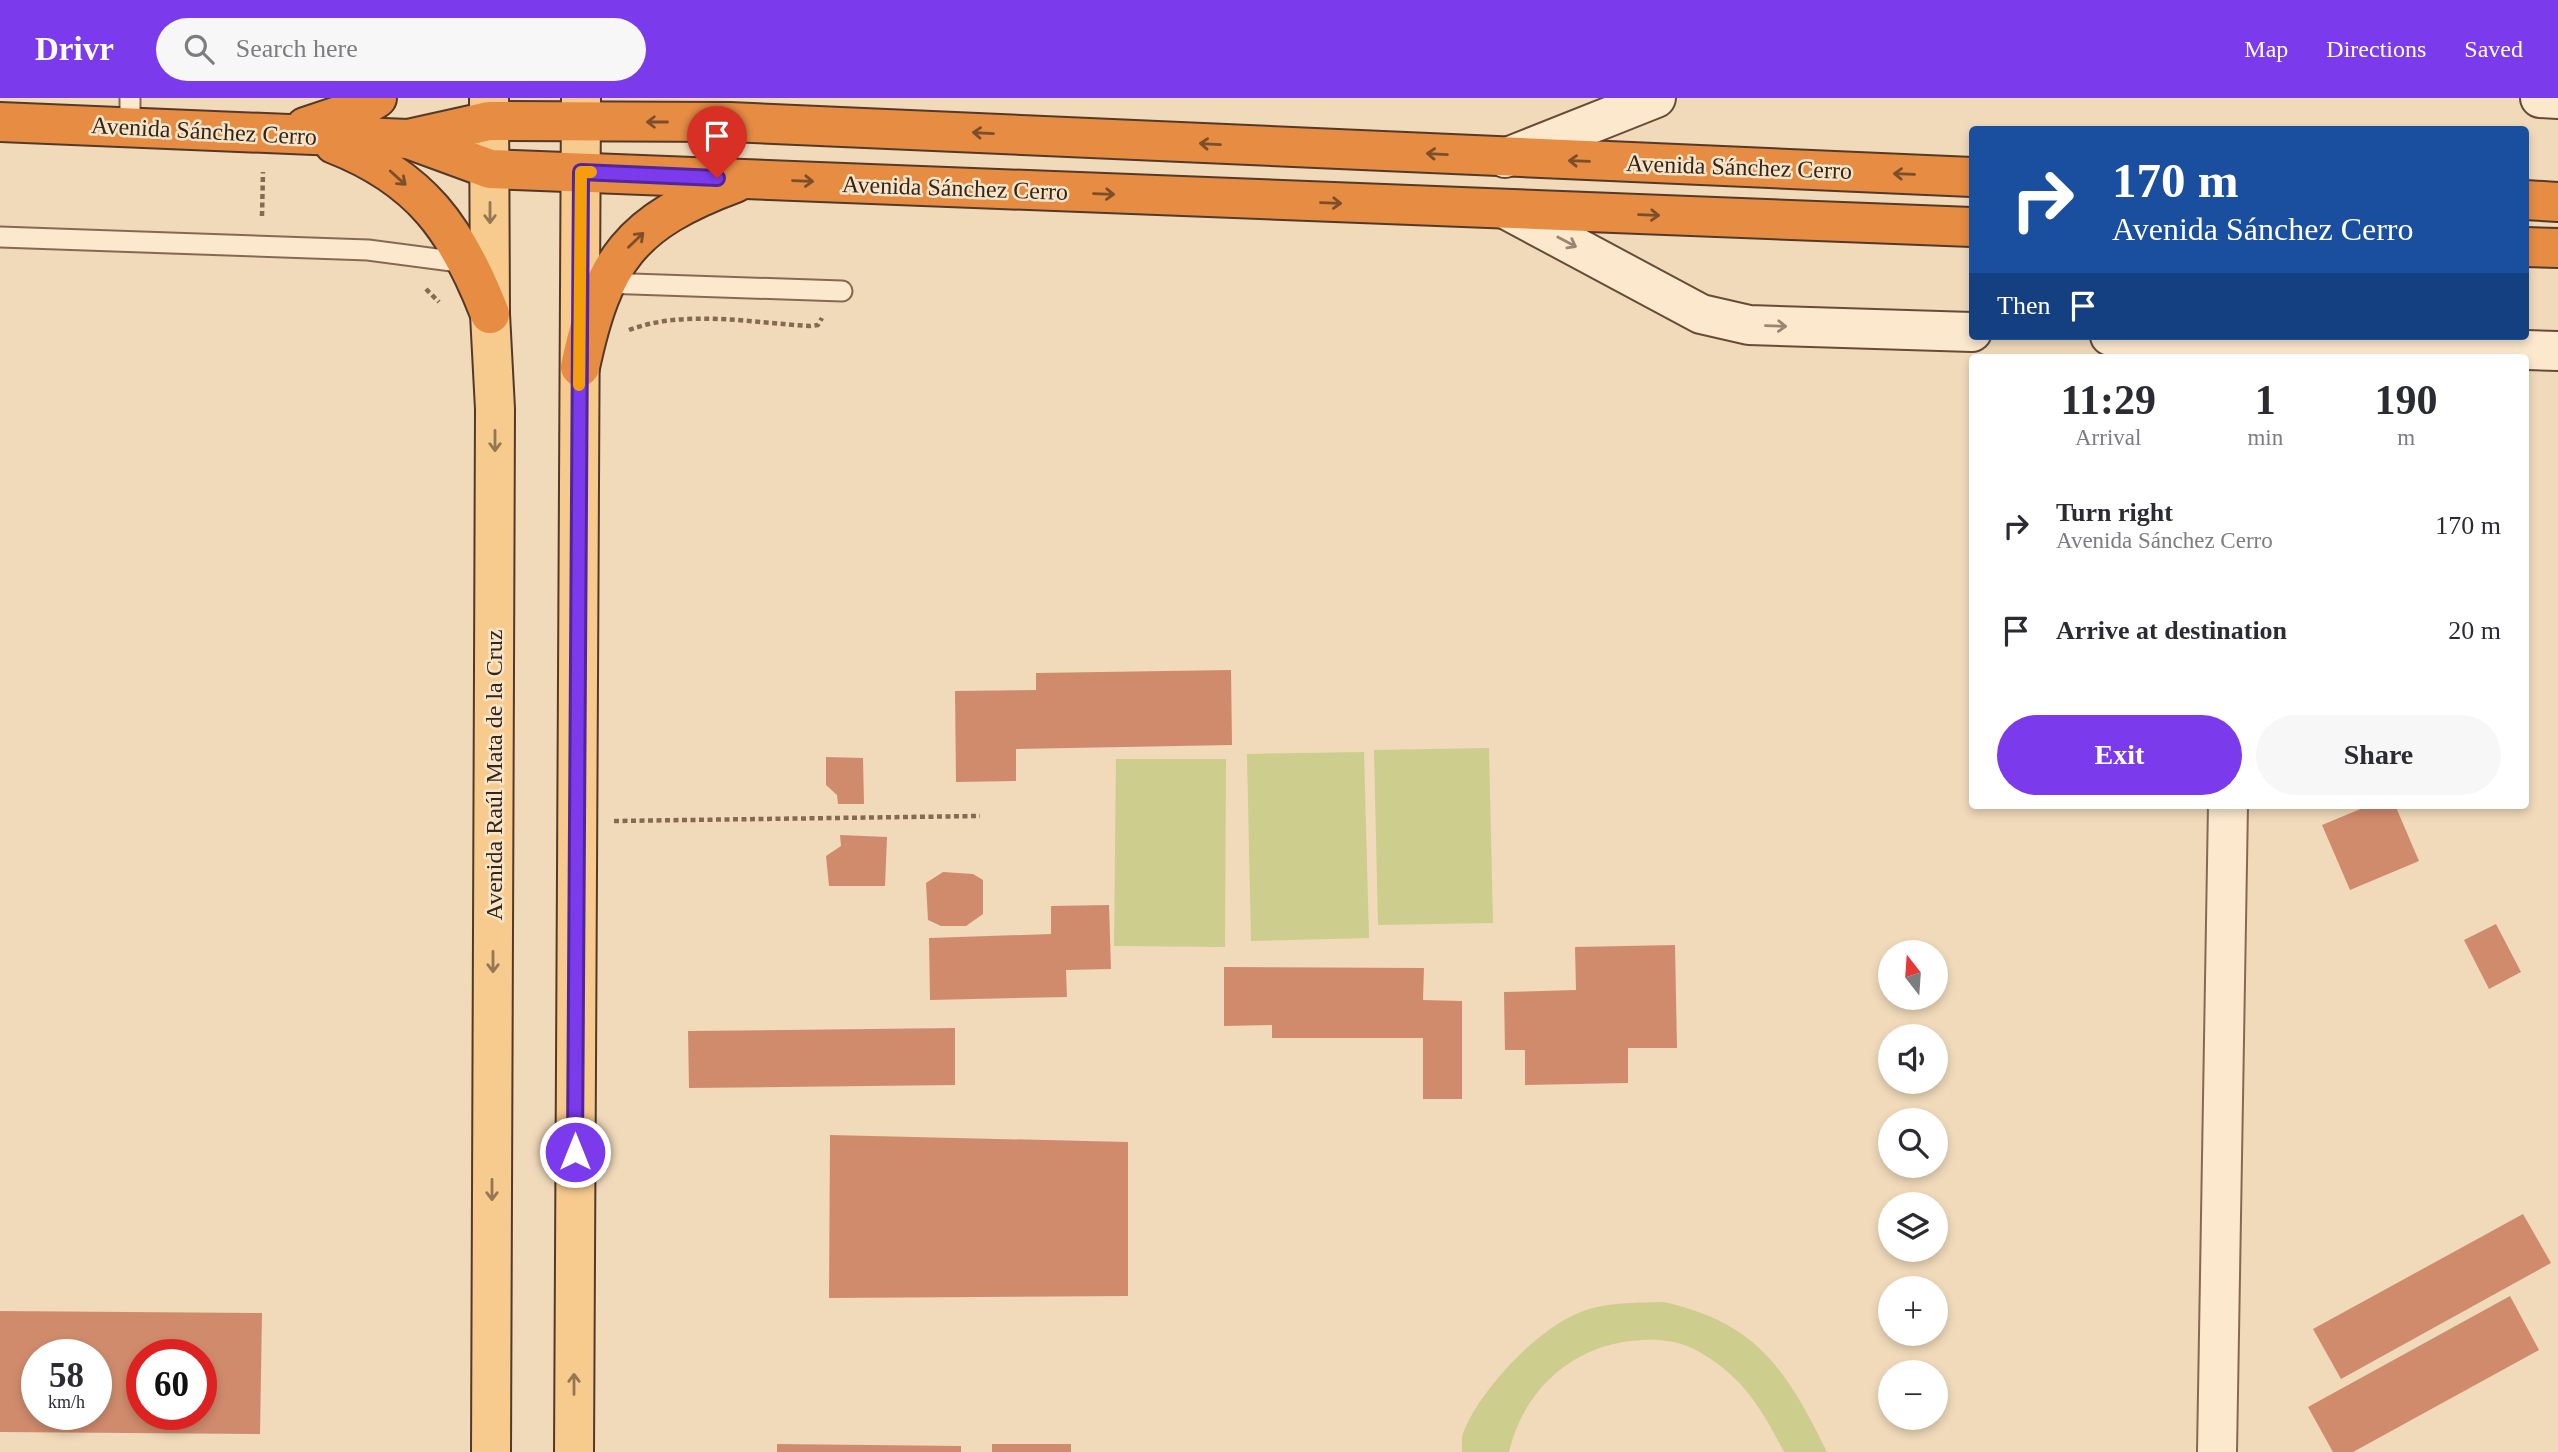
<!DOCTYPE html>
<html lang="en">
<head>
<meta charset="utf-8">
<style>
	:root { --surface:#fff; --page:#f7f7f7; --text:#2b2b33; --muted:#7c7c81; --accent:#7c3aed }
	body { margin:0; font-family:Georgia,serif; background:var(--page); color:var(--text); height:100vh; display:flex; flex-direction:column; font-size:26px; white-space:nowrap }
	* { box-sizing:border-box; margin:0 }
	p { font-size:23px; color:var(--muted) }
	.icon { flex:none; width:38px; height:38px; fill:none; stroke:currentColor; stroke-width:2; stroke-linecap:round; stroke-linejoin:round }
	.map { position:relative; flex:1; overflow:hidden }
	.side { position:absolute; left:1969px; top:256px; width:560px; height:455px; display:flex; flex-direction:column; background:var(--surface); border-radius:7px; box-shadow:0 4px 10px #0003 }
	.side>* { flex:none }
	.banner { position:absolute; left:1969px; top:28px; width:560px; height:214px; border-radius:7px; box-shadow:0 4px 10px #0003; background:#1a4fa0; color:#fff; overflow:hidden }
	.needle { width:46px; rotate:343deg }
	.fabs { position:absolute; left:1878px; top:842px; display:grid; gap:14px }
	.fabs a { display:grid; place-items:center; width:70px; height:70px; border-radius:50%; background:var(--surface); box-shadow:0 4px 10px #0003; font-size:35px }
	.speed { position:absolute; left:21px; top:1241px; display:flex; gap:14px; font-size:35px; font-weight:700; text-align:center }
	.speed>* { display:grid; place-content:center; width:91px; height:91px; border-radius:50%; background:var(--surface); box-shadow:0 4px 10px #0003; line-height:1 }
	.speed small { font-size:18px; font-weight:400 }
	.speed .limit { border:10px solid #d22; background:#fff; color:#111 }
	.pin { position:absolute; display:grid; place-items:center; width:60px; height:60px; color:#fff; margin:-72px -30px; border-radius:50% 50% 50% 0; rotate:-45deg; box-shadow:0 0 7px #0007 }
	.pin .icon { rotate:45deg }
	.me { position:absolute; width:77px; margin:-38px; rotate:0deg; stroke-linejoin:round; filter:drop-shadow(0 0 5px #0008) }
	.turn { display:flex; align-items:center; gap:24px; height:147px; padding:0 28px; font-size:32px }
	.turn .icon { width:91px; height:91px; stroke-width:2.5 }
	.turn b { display:block; font-size:49px; line-height:60px }
	.then { display:flex; align-items:center; height:66px; padding:0 28px; background:#0003; gap:14px; font-size:26px }
	.eta { display:flex; justify-content:space-evenly; align-items:center; height:119px; text-align:center }
	.eta b { font-size:42px; font-weight:700; line-height:49px }
	.button { display:flex; gap:14px; margin-top:auto; padding:14px 28px }
	.button a { flex:1; height:80px; border-radius:42px; background:var(--accent); color:#fff; font-size:28px; font-weight:700; line-height:80px; text-align:center }
	.button a+a { background:var(--page); color:var(--text) }
	ul { padding:0; list-style:none }
	li { display:flex; align-items:center; gap:21px; height:105px; padding:0 28px }
	li div { flex:1 }
	li b { display:block; font-size:26px }
	li em { font-style:normal }
	header { display:flex; align-items:center; gap:42px; box-sizing:border-box; height:98px; padding:0 35px; background:var(--accent); color:#fff }
	header strong { font-size:33px }
	nav { display:flex; gap:38px; margin-inline-start:auto; font-size:24px }
	.search { width:490px; height:63px; background:var(--page); display:flex; align-items:center; gap:18px; box-sizing:border-box; padding:0 24px; border-radius:38px; color:var(--muted); font-size:26px }
	.map>svg:first-child { display:block }
	.green { fill:#cdcd8e }
	.building { fill:#d08b6d; fill-rule:evenodd }
	.lines { fill:none; stroke-linecap:round; stroke-linejoin:round }
	.lane-casing { stroke:#876953; stroke-width:23 }
	.street-casing { stroke:#876953; stroke-width:42 }
	.secondary-casing { stroke:#684a37; stroke-width:42 }
	.primary-casing { stroke:#543829; stroke-width:42 }
	.highway-casing { stroke:#543829; stroke-width:42 }
	.path { stroke:#876953; stroke-width:4.5; stroke-dasharray:5 3.5; stroke-linecap:butt }
	.lane { stroke:#fbe8cd; stroke-width:19 }
	.street { stroke:#fbe8cd; stroke-width:38 }
	.secondary { stroke:#fbe8cd; stroke-width:38 }
	.primary { stroke:#f7ca8d; stroke-width:38 }
	.highway { stroke:#e68c43; stroke-width:38 }
	.oneway { stroke:#7c4e2a }
	.oneway2 { stroke:#967753 }
	.oneway3 { stroke:#988673 }
	.route-casing { stroke:#51269a; stroke-width:18 }
	.route { stroke:#7c3aed; stroke-width:12 }
	.slow { stroke:#f59e0b; stroke-width:12 }
	.labels { text-anchor:middle; stroke-width:5; stroke-linejoin:round; paint-order:stroke }
	.street-label { font-size:24px; fill:#352419; stroke:#f7e5c9 }
</style>
</head>
<body>
<header>
<strong>Drivr</strong>
<div class="search"><svg class="icon" aria-label="search" viewBox="0 0 24 24"><circle cx="10" cy="10" r="6"/><path d="M15 15l6 6"/></svg>Search here</div>
<nav><a>Map</a><a>Directions</a><a>Saved</a></nav>
</header>
<div class="map">
<svg width="2558" height="1354" viewBox="0 0 2558 1354">
	<rect width="100%" height="100%" fill="#f0daba"/>
	<g class="green">
		<path d="M1489,650L1493,825L1378,827L1374,652Z"/>
		<path d="M1364,654L1369,840L1251,843L1247,656Z"/>
		<path d="M1116,661H1226L1225,849L1114,848Z"/>
		<path d="M1664,1204C1758,1225 1787,1273 1827,1354H1784C1761,1309 1741,1276 1694,1251C1678,1243 1659,1241 1642,1242C1575,1245 1524,1290 1509,1354H1462C1462,1347 1461,1339 1464,1333C1482,1289 1543,1224 1589,1211C1613,1204 1638,1205 1664,1204Z"/>
	</g>
	<g class="building">
		<path d="M1231,572L1232,647L1016,651V683L956,684L955,593L1036,592V575Z"/>
		<path d="M826,659L863,660L864,706H838L837,697L826,687Z"/>
		<path d="M2370,707H2395L2419,763L2350,792L2322,727Z"/>
		<path d="M840,737L887,739L885,788H829L826,758L841,748Z"/>
		<path d="M943,774L973,776L983,782V816L966,828H941L928,822L926,785Z"/>
		<path d="M1109,807L1111,871L1066,872L1067,899L930,902L929,840L1051,836V808Z"/>
		<path d="M2496,826L2521,874L2489,891L2464,842Z"/>
		<path d="M1675,847L1677,950H1628V985L1525,987V952H1505L1504,894L1576,892L1575,849Z"/>
		<path d="M1224,869L1424,870L1423,902L1462,903V1001H1423V940H1272V927L1224,928Z"/>
		<path d="M955,930V987L689,990L688,933Z"/>
		<path d="M830,1037L1128,1044V1198L829,1200Z"/>
		<path d="M2523,1116L2551,1165L2341,1281L2313,1231Z"/>
		<path d="M2510,1198L2539,1252L2353,1354H2333L2308,1309Z"/>
		<path d="M0,1213L262,1215L260,1336L0,1334ZM37,1256H96V1316H37ZM142,1256H201V1316H142Z"/>
		<path d="M777,1346L961,1348V1354H777Z"/>
		<rect x="992" y="1346" width="79" height="8"/>
	</g>
	<g class="lines">
		<g class="lane-casing">
			<g id="lane">
				<path d="M130,0V29"/>
				<path d="M0,139L368,152L467,165"/>
				<path d="M603,185L842,193"/>
			</g>
		</g>
		<g class="street-casing">
			<path id="street" d="M2217,1354L2228,707"/>
		</g>
		<g class="secondary-casing">
			<g id="secondary">
				<path d="M2540,0L2558,1"/>
				<path d="M1505,60L1656,0"/>
				<path d="M1507,112L1701,216L1749,227L1972,234"/>
				<path d="M2110,238L2558,253"/>
			</g>
		</g>
		<g class="primary-casing">
			<g id="primary">
				<path d="M489,0L490,216L495,311L491,1354"/>
				<path d="M574,1354L581,0"/>
			</g>
		</g>
		<g class="highway-casing">
			<g id="highway">
				<path d="M0,24L408,41L489,23L730,24L1972,79"/>
				<path d="M305,29L359,11L377,0"/>
				<path d="M408,41L490,71L1972,129"/>
				<path d="M334,46C421,80 457,131 490,216"/>
				<path d="M2525,102L2558,104"/>
				<path d="M2525,149L2558,150"/>
				<path d="M580,269C603,162 630,124 735,85"/>
			</g>
		</g>
		<g class="path">
			<path d="M262,118L263,74"/>
			<path d="M426,191L439,204"/>
			<path d="M629,232C685,211 753,225 810,228L818,227L822,220"/>
			<path d="M614,723L980,718"/>
		</g>
		<use href="#lane" class="lane"/>
		<use href="#street" class="street"/>
		<use href="#secondary" class="secondary"/>
		<use href="#primary" class="primary"/>
		<use href="#highway" class="highway"/>
	</g>
	<defs><path id="oneway-shaft" d="M-6 0H5M1.5-3L5.5 0L1.5 3" fill="none" stroke-width="1.6" stroke-linecap="round" stroke-linejoin="round" transform="scale(1.75)"/></defs>
	<g class="oneway">
		<use href="#oneway-shaft" transform="translate(657 24) rotate(180)"/>
		<use href="#oneway-shaft" transform="translate(983 35) rotate(-177)"/>
		<use href="#oneway-shaft" transform="translate(1210 46) rotate(-177)"/>
		<use href="#oneway-shaft" transform="translate(1437 56) rotate(-177)"/>
		<use href="#oneway-shaft" transform="translate(1579 63) rotate(-178)"/>
		<use href="#oneway-shaft" transform="translate(1904 76) rotate(-178)"/>
		<use href="#oneway-shaft" transform="translate(398 80) rotate(42)"/>
		<use href="#oneway-shaft" transform="translate(803 83) rotate(2)"/>
		<use href="#oneway-shaft" transform="translate(1104 96) rotate(2)"/>
		<use href="#oneway-shaft" transform="translate(1331 105) rotate(2)"/>
		<use href="#oneway-shaft" transform="translate(1649 117) rotate(2)"/>
		<use href="#oneway-shaft" transform="translate(636 142) rotate(-44)"/>
	</g>
	<g class="oneway2">
		<use href="#oneway-shaft" transform="translate(490 115) rotate(90)"/>
		<use href="#oneway-shaft" transform="translate(495 343) rotate(90)"/>
		<use href="#oneway-shaft" transform="translate(493 864) rotate(90)"/>
		<use href="#oneway-shaft" transform="translate(492 1092) rotate(90)"/>
		<use href="#oneway-shaft" transform="translate(574 1286) rotate(-90)"/>
	</g>
	<g class="oneway3">
		<use href="#oneway-shaft" transform="translate(1567 144) rotate(28)"/>
		<use href="#oneway-shaft" transform="translate(1776 228) rotate(2)"/>
	</g>
	<g class="lines">
		<g class="route-casing">
			<path id="route" d="M575,1054L581,74L717,80"/>
		</g>
		<use href="#route" class="route"/>
		<path class="slow" d="M579,287L581,74H591"/>
	</g>
	<g class="labels">
		<g class="street-label">
			<text transform="translate(204 33) rotate(3)" y="8">Avenida Sánchez Cerro</text>
			<text transform="translate(1739 69) rotate(2)" y="8">Avenida Sánchez Cerro</text>
			<text transform="translate(955 90) rotate(2)" y="8">Avenida Sánchez Cerro</text>
			<text transform="translate(494 677) rotate(-90)" y="8">Avenida Raúl Mata de la Cruz</text>
		</g>
	</g>
</svg>
<div class="fabs">
<a><svg class="needle" viewBox="-14 -14 28 28"><path d="M0-13l5 13h-10z" fill="#e53935"/><path d="M0 13l5-13h-10z" fill="#7c7c81"/></svg></a>
<a><svg class="icon" aria-label="sound" viewBox="0 0 24 24"><path d="M4 9h4l5-4v14l-5-4H4zM17 9q2 3 0 6"/></svg></a>
<a><svg class="icon" aria-label="search" viewBox="0 0 24 24"><circle cx="10" cy="10" r="6"/><path d="M15 15l6 6"/></svg></a>
<a><svg class="icon" aria-label="layers" viewBox="0 0 24 24"><path d="M12 4l9 5-9 5-9-5zM3 14l9 5 9-5"/></svg></a>
<a>+</a>
<a>−</a>
</div>
<div class="speed"><div>58<small>km/h</small></div><div class="limit">60</div></div>
<div class="pin" style="left:717px;top:80px;background:#d93025"><svg class="icon" aria-label="arrive" viewBox="0 0 24 24"><path d="M6 21V4h12l-3 4 3 4H6"/></svg></div>
<svg class="me" style="left:575px;top:1054px" viewBox="-20 -20 40 40"><circle r="17" fill="#7c3aed" stroke="#fff" stroke-width="3"/><path d="M0-11L8 9 0 5-8 9z" fill="#fff"/></svg>
<div class="banner">
<div class="turn"><svg class="icon" aria-label="right" viewBox="0 0 24 24"><path d="M7 20v-9h11M14 6l5 5-5 5"/></svg><div><b>170 m</b>Avenida Sánchez Cerro</div></div>
<div class="then">Then<svg class="icon" aria-label="arrive" viewBox="0 0 24 24"><path d="M6 21V4h12l-3 4 3 4H6"/></svg></div>
</div>
<section class="side">
<div class="eta">
<div><b>11:29</b><p>Arrival</p></div>
<div><b>1</b><p>min</p></div>
<div><b>190</b><p>m</p></div>
</div>
<ul>
<li><svg class="icon" aria-label="right" viewBox="0 0 24 24"><path d="M7 20v-9h11M14 6l5 5-5 5"/></svg><div><b>Turn right</b><p>Avenida Sánchez Cerro</p></div><em>170 m</em></li>
<li><svg class="icon" aria-label="arrive" viewBox="0 0 24 24"><path d="M6 21V4h12l-3 4 3 4H6"/></svg><div><b>Arrive at destination</b></div><em>20 m</em></li>
</ul>
<div class="button"><a>Exit</a><a>Share</a></div>
</section>
</div>
</body>
</html>
